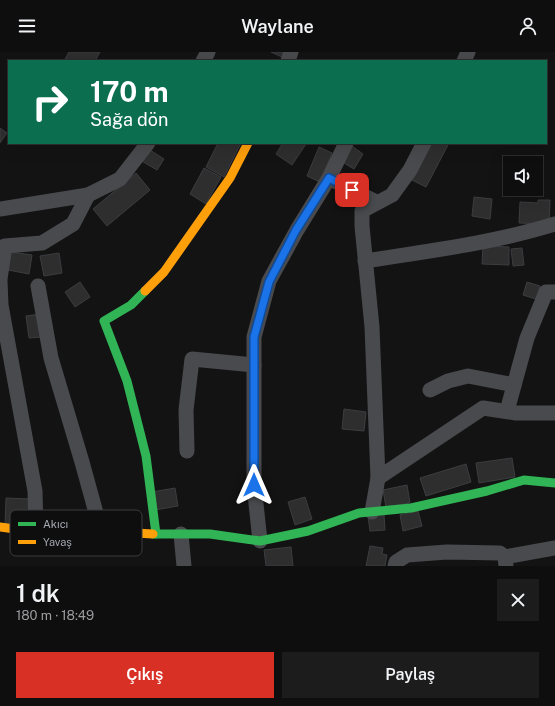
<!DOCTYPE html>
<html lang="tr">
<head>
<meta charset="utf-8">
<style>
	:root { --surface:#0e0e0f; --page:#1c1c1d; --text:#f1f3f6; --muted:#9b9c9e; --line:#2e2e2f; --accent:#d93025 }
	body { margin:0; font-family:"Public Sans",sans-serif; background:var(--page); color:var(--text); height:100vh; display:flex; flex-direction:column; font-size:15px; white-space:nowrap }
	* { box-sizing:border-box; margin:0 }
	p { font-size:13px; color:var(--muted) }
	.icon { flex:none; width:22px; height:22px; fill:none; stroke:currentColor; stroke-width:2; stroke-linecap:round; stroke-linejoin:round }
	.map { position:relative; height:514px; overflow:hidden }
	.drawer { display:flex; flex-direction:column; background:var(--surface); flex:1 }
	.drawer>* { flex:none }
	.top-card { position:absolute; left:8px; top:8px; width:539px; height:84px; border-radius:0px; box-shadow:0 4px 16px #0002,0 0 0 1px var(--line); background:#0b6e4f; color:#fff; overflow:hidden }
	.buttons { position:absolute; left:503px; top:104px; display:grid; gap:8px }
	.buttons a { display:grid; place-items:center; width:40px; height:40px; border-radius:0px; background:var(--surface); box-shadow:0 4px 16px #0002,0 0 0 1px var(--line); font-size:20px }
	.pin { position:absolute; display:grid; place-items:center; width:34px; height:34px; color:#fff; margin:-17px; border-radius:8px; box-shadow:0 2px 6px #0006 }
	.me { position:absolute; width:44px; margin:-22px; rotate:0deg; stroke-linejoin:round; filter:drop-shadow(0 0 3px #0008) }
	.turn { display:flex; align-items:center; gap:14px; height:84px; padding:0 16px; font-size:18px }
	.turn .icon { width:52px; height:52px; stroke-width:2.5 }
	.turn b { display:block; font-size:28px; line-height:34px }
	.round { display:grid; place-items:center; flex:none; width:42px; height:42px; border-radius:0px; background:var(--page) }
	.head { display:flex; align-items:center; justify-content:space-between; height:68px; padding:0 16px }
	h1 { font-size:24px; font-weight:600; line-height:30px }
	.action { display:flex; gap:8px; margin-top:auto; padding:8px 16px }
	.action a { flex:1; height:46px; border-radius:0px; background:var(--accent); color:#fff; font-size:16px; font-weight:600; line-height:46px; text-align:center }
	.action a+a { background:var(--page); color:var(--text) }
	header { display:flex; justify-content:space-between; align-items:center; height:52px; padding:0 16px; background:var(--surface); font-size:18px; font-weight:600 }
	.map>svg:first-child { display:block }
	.building { fill:#2e2e2f; stroke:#3c3d40 }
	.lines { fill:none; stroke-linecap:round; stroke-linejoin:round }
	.street { stroke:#494a4d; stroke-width:15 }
	.fast { stroke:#30b455; stroke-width:9 }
	.slow { stroke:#ff9f0a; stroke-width:9 }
	.route-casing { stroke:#114b97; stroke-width:10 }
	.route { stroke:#1a73e8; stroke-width:7 }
	.key { fill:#0e0e0f; stroke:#3c3c40; stroke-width:1 }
	.key-label { font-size:11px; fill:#a6a9b3 }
</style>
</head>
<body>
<header><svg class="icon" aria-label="menu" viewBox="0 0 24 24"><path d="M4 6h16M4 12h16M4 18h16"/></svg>Waylane<svg class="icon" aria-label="person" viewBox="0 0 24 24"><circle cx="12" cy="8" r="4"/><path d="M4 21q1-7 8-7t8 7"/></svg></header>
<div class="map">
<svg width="555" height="514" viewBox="0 0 555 514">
	<rect width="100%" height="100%" fill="#131314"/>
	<g class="building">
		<path d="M69,0H100L95,9H64Z"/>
		<path d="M271,0H285L282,5Z"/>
		<path d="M0,76L7,81L0,91Z"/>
		<path d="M218,91H241L224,125L206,115Z"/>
		<path d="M283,91H304L306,92L292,113L276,102Z"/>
		<path d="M428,91H449L426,135L410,127Z"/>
		<path d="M349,92L363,102L354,117L339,108Z"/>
		<path d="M319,95L332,101L320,130L307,124Z"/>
		<path d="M147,96L164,107L157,118L140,108Z"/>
		<path d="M204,116L221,125L206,152L190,142Z"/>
		<path d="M136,121L150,138L107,174L93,157Z"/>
		<path d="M474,145L492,147L490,167L472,164Z"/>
		<path d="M538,148H550L549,172L519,171L520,150L538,151Z"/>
		<path d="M483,194L509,195V213L482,212Z"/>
		<path d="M522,196L524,213L513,214L511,197Z"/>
		<path d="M11,200L32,203L29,222L8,218Z"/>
		<path d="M59,201L62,221L44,224L40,204Z"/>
		<path d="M80,230L90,245L75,255L65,240Z"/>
		<path d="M527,230L540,234L536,247L523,243Z"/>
		<path d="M40,262L42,285L29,286L26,264Z"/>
		<path d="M344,357L366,360L364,379L342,377Z"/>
		<path d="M512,406L515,425L479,431L476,411Z"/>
		<path d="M466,412L471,430L426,444L420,426Z"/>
		<path d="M407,433L410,451L386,455L383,438Z"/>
		<path d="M175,436L178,454L155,458L152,440Z"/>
		<path d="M305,445L312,467L295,473L288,450Z"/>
		<path d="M6,446L30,447L29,474L5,473Z"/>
		<path d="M418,459L422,474L403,479L400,463Z"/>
		<path d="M384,462L385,478L370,479L368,464Z"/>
		<path d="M370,494L383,496L382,502L387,503L385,514H366Z"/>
		<path d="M291,495L293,514H266L264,498Z"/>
	</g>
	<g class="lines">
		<g class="street">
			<path d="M203,9L208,0"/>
			<path d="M288,9L291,0"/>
			<path d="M464,9L468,0"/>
			<path d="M329,126L376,150"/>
			<path d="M0,157L88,143L120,127L148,91"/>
			<path d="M365,209C429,199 494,191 555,172"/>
			<path d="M0,227L5,194L42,191L73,172L88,143"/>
			<path d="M0,229L1,253L35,439L36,480"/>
			<path d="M38,234L51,306L82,410L101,479"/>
			<path d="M430,338L448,329L468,324L514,333"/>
			<path d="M507,359L527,286L546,240H555"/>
			<path d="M187,399L186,358L192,307L254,313"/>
			<path d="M378,426L483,356L516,361H555"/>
			<path d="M372,460L378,426L372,275L362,174V159L392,143L410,118L424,91"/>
			<path d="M181,482L184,514"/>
			<path d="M260,489L254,433V285L269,229L297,178L329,126L346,91"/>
			<path d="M505,505L555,496"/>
			<path d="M395,514L396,510L407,503L447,500L500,501L505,505L506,514"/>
		</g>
		<g class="fast">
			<path d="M145,239L131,253L104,269L127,329L146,404L156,482"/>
			<path d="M153,482H210L260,489L308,479L359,461L411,456L487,439L524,428L555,431"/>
		</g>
		<g class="slow">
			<path d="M145,239L164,220L230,126L248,91"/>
			<path d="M0,475L36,480L101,479L153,482"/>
		</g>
	</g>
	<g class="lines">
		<g class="route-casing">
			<path id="route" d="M254,433V285L269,230L296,178L329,126L352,138"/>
		</g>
		<use href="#route" class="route"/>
	</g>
	<rect x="10" y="458" width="132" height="46" rx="6" class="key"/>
	<rect x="18" y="470" width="18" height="4" fill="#30b455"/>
	<rect x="18" y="488" width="18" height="4" fill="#ff9f0a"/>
	<g class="key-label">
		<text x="43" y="476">Akıcı</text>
		<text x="43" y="494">Yavaş</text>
	</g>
</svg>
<div class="buttons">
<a><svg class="icon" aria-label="sound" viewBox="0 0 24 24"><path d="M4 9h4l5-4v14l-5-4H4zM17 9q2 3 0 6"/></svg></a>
</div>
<div class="pin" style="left:352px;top:138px;background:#d93025"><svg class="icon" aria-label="arrive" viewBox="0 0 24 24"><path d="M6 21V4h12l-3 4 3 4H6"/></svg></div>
<svg class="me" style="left:254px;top:433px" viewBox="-20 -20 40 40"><path d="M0-17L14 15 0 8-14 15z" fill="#1a73e8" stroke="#fff" stroke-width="4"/></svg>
<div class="top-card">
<div class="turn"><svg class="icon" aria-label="right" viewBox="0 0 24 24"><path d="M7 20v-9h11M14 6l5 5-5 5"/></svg><div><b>170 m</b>Sağa dön</div></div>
</div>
</div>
<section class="drawer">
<div class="head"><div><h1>1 dk</h1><p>180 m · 18:49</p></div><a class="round"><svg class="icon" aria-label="close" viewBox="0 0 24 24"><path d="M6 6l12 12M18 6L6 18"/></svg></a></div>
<div class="action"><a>Çıkış</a><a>Paylaş</a></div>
</section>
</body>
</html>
